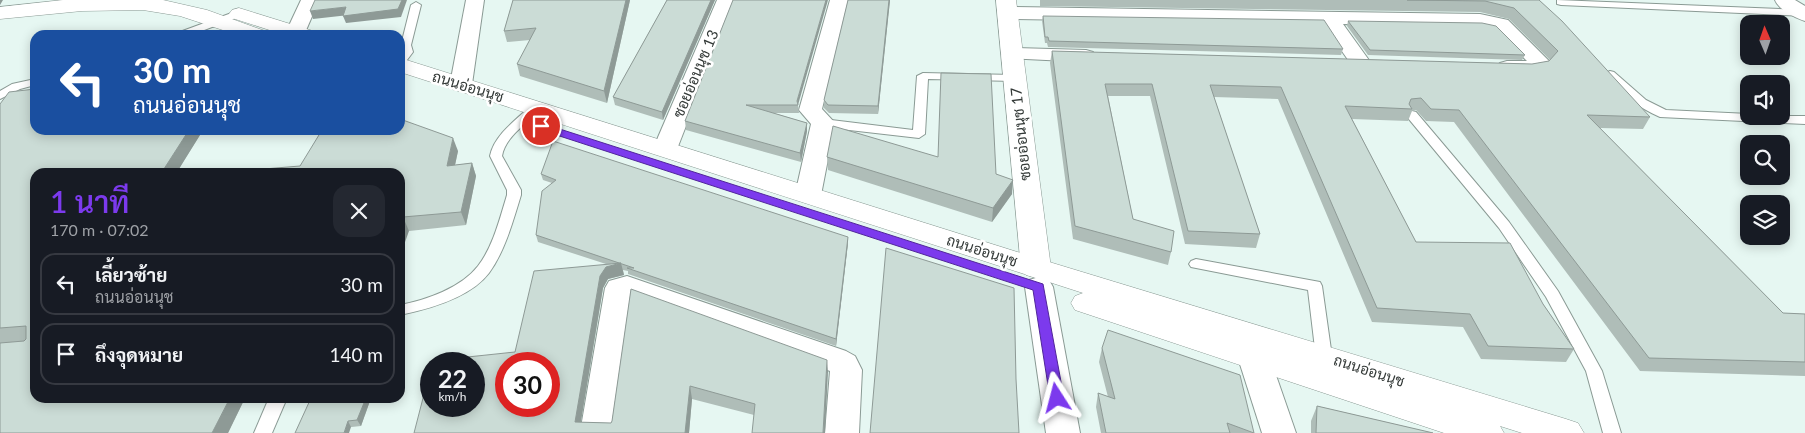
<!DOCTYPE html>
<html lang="th">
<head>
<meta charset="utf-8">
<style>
	:root { --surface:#171b24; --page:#242831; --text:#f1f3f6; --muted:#9ea1a6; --line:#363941; --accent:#7c3aed }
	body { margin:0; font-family:Lato,Sarabun,sans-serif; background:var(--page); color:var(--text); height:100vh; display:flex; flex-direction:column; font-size:19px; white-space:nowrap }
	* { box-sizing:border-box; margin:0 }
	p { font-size:16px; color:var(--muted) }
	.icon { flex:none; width:28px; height:28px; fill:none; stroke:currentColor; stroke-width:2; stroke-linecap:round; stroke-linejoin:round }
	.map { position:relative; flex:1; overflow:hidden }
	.drawer { position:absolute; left:30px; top:168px; width:375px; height:235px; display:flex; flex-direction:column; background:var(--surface); border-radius:15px; box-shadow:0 2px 12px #0003 }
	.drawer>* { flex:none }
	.guide { position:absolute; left:30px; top:30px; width:375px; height:105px; border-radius:15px; box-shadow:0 2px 12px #0003; background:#1a4fa0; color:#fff; overflow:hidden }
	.needle { width:32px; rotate:358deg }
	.fabs { position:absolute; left:1740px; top:15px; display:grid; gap:10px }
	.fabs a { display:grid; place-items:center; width:50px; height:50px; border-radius:10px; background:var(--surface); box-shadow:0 2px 12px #0003; font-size:25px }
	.speed { position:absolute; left:420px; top:352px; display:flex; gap:10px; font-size:25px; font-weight:700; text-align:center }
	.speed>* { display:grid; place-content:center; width:65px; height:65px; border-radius:50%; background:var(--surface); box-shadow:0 2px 12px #0003; line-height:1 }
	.speed small { font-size:12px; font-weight:400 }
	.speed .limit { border:8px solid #d22; background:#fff; color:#111 }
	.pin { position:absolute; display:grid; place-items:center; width:42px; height:42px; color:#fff; margin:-21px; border:2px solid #fff; border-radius:50%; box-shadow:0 1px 5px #0007 }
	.me { position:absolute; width:55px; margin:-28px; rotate:351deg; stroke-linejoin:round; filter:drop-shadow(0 0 4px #0008) }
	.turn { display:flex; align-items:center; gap:18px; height:105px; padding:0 20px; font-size:22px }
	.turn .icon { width:65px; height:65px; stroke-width:2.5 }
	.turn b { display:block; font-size:35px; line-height:42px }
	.round { display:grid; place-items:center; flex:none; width:52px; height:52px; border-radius:15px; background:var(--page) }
	.overview { display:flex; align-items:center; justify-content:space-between; height:85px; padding:0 20px }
	h1 { font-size:30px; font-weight:600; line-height:38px; color:var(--accent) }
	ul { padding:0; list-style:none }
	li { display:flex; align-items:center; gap:15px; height:62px; margin:0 10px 8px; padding:0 10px; border:2px solid var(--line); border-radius:15px }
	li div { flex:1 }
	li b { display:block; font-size:19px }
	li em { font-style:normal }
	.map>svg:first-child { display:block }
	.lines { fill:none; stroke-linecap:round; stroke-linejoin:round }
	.lane-casing { stroke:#8a9a94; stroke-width:2 }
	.street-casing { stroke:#8a9a94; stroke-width:2 }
	.secondary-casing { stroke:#8a9a94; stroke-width:1 }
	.primary-casing { stroke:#8a9a94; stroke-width:1 }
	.lane { fill:#fff; fill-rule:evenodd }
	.street { fill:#fff; fill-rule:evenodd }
	.secondary { fill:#fff; fill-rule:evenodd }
	.primary { fill:#fff; fill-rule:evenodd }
	.wall { fill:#afbdb8 }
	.shaded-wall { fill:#8e9a96 }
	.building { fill:#cbdcd6; stroke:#8e9a96; fill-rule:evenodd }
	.route { fill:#7c3aed; stroke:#51269a }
	.labels { text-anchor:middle; stroke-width:5; stroke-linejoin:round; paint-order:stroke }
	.street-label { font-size:15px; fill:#333937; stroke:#fff }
</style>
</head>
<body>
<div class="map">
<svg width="1805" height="433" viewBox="0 0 1805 433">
	<rect width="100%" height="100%" fill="#e6f7f2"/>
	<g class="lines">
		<g class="lane-casing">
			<g id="lane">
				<path d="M1557,0L1805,10V16L1561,5L1557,4Z"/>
				<path d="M416,2L421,5L411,45L413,52L404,64L400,65V55L403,52L401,45L411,5Z"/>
				<path d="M237,11L241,12V16L191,35H176L177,33Z"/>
				<path d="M1610,71L1614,72L1646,100L1666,110L1749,114V116H1805V124L1660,117C1639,108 1618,92 1604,74Z"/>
				<path d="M923,73L1014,75L1020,78L1014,81L928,79L925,134L919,138L823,127L817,123L823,119L913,130L917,76Z"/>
				<path d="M35,79V85L20,89L0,99V91L12,84Z"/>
				<path d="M536,104L540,105L542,108L540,111C527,123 505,137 502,156L521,190V195C513,221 505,251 489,273C470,298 429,309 400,315V305C426,300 461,288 478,266C493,247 500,218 507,195V190L490,156C494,135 517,119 532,105Z"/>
				<path d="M1412,111L1416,112L1509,222L1558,291L1602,371L1621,433H1603L1586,371L1546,297L1499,228L1408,118L1406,115L1408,112Z"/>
				<path d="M1196,259L1320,282L1322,286L1332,357L1330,361L1324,363L1318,361L1316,357L1308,290L1191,267L1189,264L1191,261Z"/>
				<path d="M269,398H287L272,433H254Z"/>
			</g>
		</g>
		<g class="street-casing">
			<g id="street">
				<path d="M301,0H319L304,35H288L286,32Z"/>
				<path d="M466,0H484L472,84L469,89L461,91L453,89L450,84Z"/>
				<path d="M717,0H735L677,149L673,154L665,156L657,154L653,149Z"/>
				<path d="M830,0H848L822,109L835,123L821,195L817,200L808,203L799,200L795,195L811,124L799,110Z"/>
				<path d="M1775,0H1795L1805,6V21C1795,18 1778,9 1775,0Z"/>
				<path d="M1009,7L1480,14L1508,20L1551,63C1540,78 1515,75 1500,71L1496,67L1500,63L1507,61H1527L1495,29L1480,26L1343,24L1371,63L1367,67L1360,69L1353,67L1323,24L1009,19L1002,17L999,13L1002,9Z"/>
				<path d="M1012,48L1086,50L1093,52L1096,56L1093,60L1086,62L1005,58L1002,54L1005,50Z"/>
				<path d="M627,276L846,351L855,356L862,370L859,433H825L830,371L632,298L614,433H580L605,288L609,281Z"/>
				<path d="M1039,277L1049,280L1053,287L1080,433H1046L1025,287L1029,280Z"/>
				<path d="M1254,347L1265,350L1270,358L1296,433H1262L1238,358L1243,350Z"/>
			</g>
		</g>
		<g class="secondary-casing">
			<path id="secondary" d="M996,0H1016L1051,268L1046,275L1036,278L1026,275L1021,268Z"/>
		</g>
		<g class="primary-casing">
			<g id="primary">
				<path d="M63,0H163L207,10L265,31L268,35H238L180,16L143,10L82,11L0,19V7Z"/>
				<path d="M239,8L313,31L316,35H285L232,18L229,14L232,10Z"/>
				<path d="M400,58L1046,261L1566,419L1578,423L1584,433H1522L1500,426L1504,433H1444L1075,310L1071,303L1075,296L1083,293L400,72Z"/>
			</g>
		</g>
		<use href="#lane" class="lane"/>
		<use href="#street" class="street"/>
		<use href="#secondary" class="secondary"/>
		<use href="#primary" class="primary"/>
	</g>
	<g class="wall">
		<path d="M513,0H630L607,103L520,76L517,64L530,40L507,42L504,31Z"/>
		<path d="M667,0H715L663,120L615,105L613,97Z"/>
		<path d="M733,0L798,105L799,113H774L807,123V131L801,162L686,130L685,121Z"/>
		<path d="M890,0L878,114L829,113L824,108V100Z"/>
		<path d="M1040,0H1539L1650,117L1643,129L1600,128L1783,313L1805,314V376L1640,371L1454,122L1426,121L1416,110L1412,111L1408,121L1352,119L1416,242L1543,304L1574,349L1566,362L1481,359L1463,327L1372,322L1278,99L1214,97L1260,234L1256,248L1185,244L1150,96H1108L1133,219L1171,252L1168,265L1073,239L1050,63L1052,51L1532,64L1549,61L1550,60L1509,19L1480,12L1040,6Z"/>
		<path d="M1043,16L1343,49L1341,55L1048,47L1047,43H1045L1042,21Z"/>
		<path d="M1348,21L1525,55L1522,60L1368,55L1347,26Z"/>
		<path d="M0,104L200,135L177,172H35L245,398L228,433H0Z"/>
		<path d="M458,151L455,165L472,163L476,176L466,225L409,231L300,166Z"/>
		<path d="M827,157L996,174L1012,194L992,222L828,170Z"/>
		<path d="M541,174L848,237V243L836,346L628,274V271L623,270L624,275L608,279L603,288L581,422L611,423L612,421L631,289L828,372L754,415L692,399L689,433H414L431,406L515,352L606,264L538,242L536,235L552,183L543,180Z"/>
		<path d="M1102,348L1254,433H1101L1096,407L1098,393L1108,397L1099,362Z"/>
		<path d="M371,398L361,426L295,433Z"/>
		<path d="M1317,406L1433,433H1311V421Z"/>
	</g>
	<g class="shaded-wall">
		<path d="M0,0H3L0,5Z"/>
		<path d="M402,0H407L401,17L346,23L343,16Z"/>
		<path d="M626,0H630L607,103L604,91Z"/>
		<path d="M711,0H715L663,120L662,112Z"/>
		<path d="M826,0H828L798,105L797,101Z"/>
		<path d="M889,0H890L878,114V106Z"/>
		<path d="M346,7L349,15L313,19L310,11Z"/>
		<path d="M807,123V131L801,162L800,153Z"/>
		<path d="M189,130H212L200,135L177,172H162Z"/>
		<path d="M453,138L458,151L452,179L447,166Z"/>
		<path d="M472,163L476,176L466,225L461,212Z"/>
		<path d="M1013,180L1012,194L992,222L993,208Z"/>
		<path d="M403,217L409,231L400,256V227Z"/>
		<path d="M848,237V243L836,346V339Z"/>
		<path d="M621,263L624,275L608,279L603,288L579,433L575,422L600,276L606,267Z"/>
		<path d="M827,360L828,372L825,433H823Z"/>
		<path d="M690,386L692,399L689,433H685Z"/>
		<path d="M230,398H245L228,433H212Z"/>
		<path d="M366,398H371L361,426L357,420Z"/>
		<path d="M348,421L351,427L349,433H344Z"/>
	</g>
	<g class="building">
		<path d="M315,0H402L398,9L343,16L346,7L310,11Z"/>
		<path d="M513,0H626L604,91L517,64L536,28L504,31Z"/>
		<path d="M667,0H711L662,112L613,97Z"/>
		<path d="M733,0H826L797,101L798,105H746L807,123L800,153L685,121Z"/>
		<path d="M848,0H889L878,106L828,105L824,100Z"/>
		<path d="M1407,0H1539L1562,21L1650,117L1587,115L1783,313L1805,314V362L1649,358L1459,110L1431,109L1421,98L1411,99L1409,104L1412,109L1345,106L1416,242L1510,243L1543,304L1574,349L1488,346L1470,314L1377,308L1281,87L1210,85L1260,234L1188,231L1152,84H1105L1133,219L1174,231L1171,252L1075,226L1052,51L1532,64L1549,61L1558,51L1514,8L1485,1Z"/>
		<path d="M1043,16L1324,20L1343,49L1049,41L1048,37H1045Z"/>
		<path d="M1348,21L1482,23L1496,26L1525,55L1370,50Z"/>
		<path d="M941,73L991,74L996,174L1013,180L993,208L827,157L833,126L938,157Z"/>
		<path d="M35,89V130H189L162,172H35V398H230L212,433H0V343L24,341L26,339V326L0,328V104L9,92Z"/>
		<path d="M400,119L453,138L447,166L472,163L461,212L403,217L400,227V172H228L300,166L322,130H400Z"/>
		<path d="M553,141L848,237L836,339L627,268H634L536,235L542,191L556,180L541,174Z"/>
		<path d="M886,248L1014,288L1016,379L1019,433H870Z"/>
		<path d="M621,263L606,267L600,276L575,422L611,423L612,421L631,289L827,360L823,433H752L755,404L690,386L685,433H414L430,371H431V406H474V364H456L458,358L515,352L534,271ZM506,364H549V406H506Z"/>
		<path d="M1108,330L1240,375L1254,433L1227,423L1230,433H1106L1098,393L1115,399L1102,348Z"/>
		<path d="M311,398H366L357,420L348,421L344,433H295Z"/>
		<path d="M1317,406L1429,432L1433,433H1316Z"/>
	</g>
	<path class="route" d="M541,123L1043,284L1064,398L1062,402L1057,403L1052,402L1050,398L1033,290L538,129V124Z"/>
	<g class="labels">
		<g class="street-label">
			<text transform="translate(696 74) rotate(-67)" y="5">ซอยอ่อนนุช 13</text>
			<text transform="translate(468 87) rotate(17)" y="5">ถนนอ่อนนุช</text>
			<text transform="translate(1021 134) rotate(-96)" y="5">ซอยอ่อนนุช 17</text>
			<text transform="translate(982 251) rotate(18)" y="5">ถนนอ่อนนุช</text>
			<text transform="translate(1369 371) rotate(18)" y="5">ถนนอ่อนนุช</text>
		</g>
	</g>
</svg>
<div class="fabs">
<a><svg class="needle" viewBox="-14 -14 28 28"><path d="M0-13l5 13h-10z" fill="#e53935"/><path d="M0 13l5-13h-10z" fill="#9ea1a6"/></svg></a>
<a><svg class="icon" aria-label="sound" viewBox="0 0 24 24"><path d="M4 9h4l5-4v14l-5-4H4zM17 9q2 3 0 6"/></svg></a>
<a><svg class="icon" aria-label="search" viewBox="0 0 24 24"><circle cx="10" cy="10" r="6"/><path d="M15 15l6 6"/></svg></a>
<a><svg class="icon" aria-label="layers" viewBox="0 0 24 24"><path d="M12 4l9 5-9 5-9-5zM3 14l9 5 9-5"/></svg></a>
</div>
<div class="speed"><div>22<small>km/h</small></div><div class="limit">30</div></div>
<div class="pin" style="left:541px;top:126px;background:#d93025"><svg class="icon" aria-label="arrive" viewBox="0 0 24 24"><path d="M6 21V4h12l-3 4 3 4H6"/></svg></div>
<svg class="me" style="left:1057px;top:398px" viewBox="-20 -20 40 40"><path d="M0-17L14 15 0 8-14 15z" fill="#7c3aed" stroke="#fff" stroke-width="4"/></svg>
<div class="guide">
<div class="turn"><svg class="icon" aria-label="left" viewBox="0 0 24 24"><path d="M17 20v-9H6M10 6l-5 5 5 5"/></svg><div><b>30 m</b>ถนนอ่อนนุช</div></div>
</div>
<section class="drawer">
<div class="overview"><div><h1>1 นาที</h1><p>170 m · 07:02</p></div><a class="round"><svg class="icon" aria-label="close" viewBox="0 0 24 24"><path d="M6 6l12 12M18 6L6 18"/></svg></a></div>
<ul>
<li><svg class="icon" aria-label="left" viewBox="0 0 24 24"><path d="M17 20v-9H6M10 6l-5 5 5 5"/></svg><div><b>เลี้ยวซ้าย</b><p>ถนนอ่อนนุช</p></div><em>30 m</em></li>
<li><svg class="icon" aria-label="arrive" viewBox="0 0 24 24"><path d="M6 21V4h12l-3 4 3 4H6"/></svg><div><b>ถึงจุดหมาย</b></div><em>140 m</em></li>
</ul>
</section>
</div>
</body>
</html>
